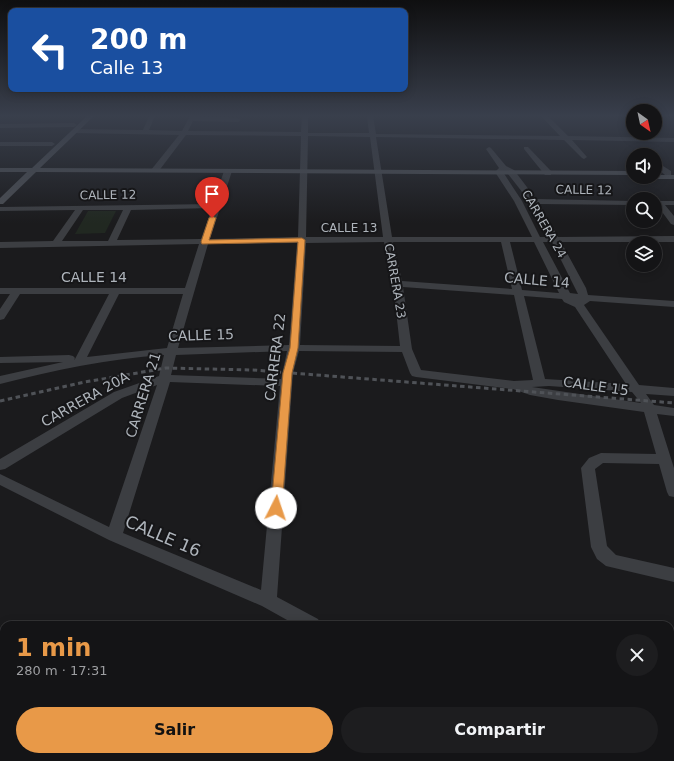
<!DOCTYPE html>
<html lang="es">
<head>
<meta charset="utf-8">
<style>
	:root { --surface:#141416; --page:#1d1d1f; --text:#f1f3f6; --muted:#9d9ea1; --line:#333335; --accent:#e89948 }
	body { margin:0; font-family:"DejaVu Sans",sans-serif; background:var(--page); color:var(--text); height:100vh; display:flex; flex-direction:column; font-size:15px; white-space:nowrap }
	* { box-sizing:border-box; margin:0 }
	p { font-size:13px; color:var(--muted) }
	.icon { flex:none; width:22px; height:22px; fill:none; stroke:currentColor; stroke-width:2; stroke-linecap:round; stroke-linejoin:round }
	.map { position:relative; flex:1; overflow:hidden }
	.details { position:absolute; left:0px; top:621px; width:674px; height:140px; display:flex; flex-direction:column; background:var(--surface); border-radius:12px 12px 0 0; box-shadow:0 2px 10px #0003,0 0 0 1px var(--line) }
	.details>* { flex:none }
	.hud { position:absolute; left:8px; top:8px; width:400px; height:84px; border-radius:8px; box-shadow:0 2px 10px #0003,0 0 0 1px var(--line); background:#1a4fa0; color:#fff; overflow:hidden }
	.needle { width:26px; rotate:147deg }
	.fabs { position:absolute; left:626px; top:104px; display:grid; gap:8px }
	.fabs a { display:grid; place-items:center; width:36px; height:36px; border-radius:50%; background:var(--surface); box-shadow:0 2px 10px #0003,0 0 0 1px var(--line); font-size:20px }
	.pin { position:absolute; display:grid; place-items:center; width:34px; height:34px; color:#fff; margin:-41px -17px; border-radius:50% 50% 50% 0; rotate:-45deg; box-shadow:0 0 4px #0007 }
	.pin .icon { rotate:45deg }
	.me { position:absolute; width:44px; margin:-22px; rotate:4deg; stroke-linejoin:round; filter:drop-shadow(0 0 3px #0008) }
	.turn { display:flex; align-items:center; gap:14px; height:84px; padding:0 16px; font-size:18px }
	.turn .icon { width:52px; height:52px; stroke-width:2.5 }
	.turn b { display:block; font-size:28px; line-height:34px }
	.round { display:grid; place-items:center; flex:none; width:42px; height:42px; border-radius:21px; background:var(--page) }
	.headline { display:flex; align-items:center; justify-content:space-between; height:68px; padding:0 16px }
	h1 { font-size:24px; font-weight:600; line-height:30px; color:var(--accent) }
	.primary-button { display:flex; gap:8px; margin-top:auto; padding:8px 16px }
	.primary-button a { flex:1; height:46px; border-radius:24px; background:var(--accent); color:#111; font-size:16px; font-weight:600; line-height:46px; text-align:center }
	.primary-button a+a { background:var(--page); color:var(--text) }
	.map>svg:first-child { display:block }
	.green { fill:#212821 }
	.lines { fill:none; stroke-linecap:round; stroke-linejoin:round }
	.street { fill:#3c3e42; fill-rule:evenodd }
	.secondary { fill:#4a4d52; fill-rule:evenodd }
	.rail { stroke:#4f5257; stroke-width:3; stroke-dasharray:4.5 3.5; stroke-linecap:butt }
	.route { fill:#e89948; stroke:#97632f }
	.labels { text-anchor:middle; stroke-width:4; stroke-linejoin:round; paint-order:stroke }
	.far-street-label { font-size:12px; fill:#aeb4bb; stroke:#161618 }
	.street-label { font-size:14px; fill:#aeb4bb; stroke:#161618 }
	.near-street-label { font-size:17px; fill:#aeb4bb; stroke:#161618 }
</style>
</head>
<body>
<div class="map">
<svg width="674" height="761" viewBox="0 0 674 761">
	<rect width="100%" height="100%" fill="#1b1b1d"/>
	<path class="green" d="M88,211H116L105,233L75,234Z"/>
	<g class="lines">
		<g class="street">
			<path d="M149,116H155L149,130L182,131L190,116H196L238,118L241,120L238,122L193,121L188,131L301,132L302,116H308V133H369L367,116H373L376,134L560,136L541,116H548L568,136L674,138V142L572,140L587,157L584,159L582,158L564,140L376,137L392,237H532L514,201L495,172L499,168L486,149L489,147L491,148L506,166L514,170L536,199L633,201V205L539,204L558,237L674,236V242H561L586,288L588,295L674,301V307L590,301L584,305L639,385L674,388V396L646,394L654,405L674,408V416L657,414L674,468V497L669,496L667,492L659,464L603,463L595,469L607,546L616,555L674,568V582L606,566L597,559L591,547L581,468L589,458L601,453L656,454L644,412L558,400L530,395L513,389L416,377L412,376L410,373L402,352L299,351L293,373L277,597L318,619L321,625H296L262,606L109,540L0,485V474L109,527L157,385L122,398L5,469L0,470V459L114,392L159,376L164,355C108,359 54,370 0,384V376L63,362L0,363V357L69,355L73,356L75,358L74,360L75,359L109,294H20L4,319L0,320V309L10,294H0V288H185L199,244L0,248V242L53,241L75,210L0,211V207L213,204L224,171L228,169L232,171L210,239L298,237L301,136L186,135L158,172H155L151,170L179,135L75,133L72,131L75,129L143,130ZM308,136L370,137L383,237H306ZM504,171L508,174L530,202L549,237H540L522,201L503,172ZM212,208L201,239L117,240L131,210ZM83,210H123L108,241H62ZM384,242L393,284L400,346L300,345L306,243ZM393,242H501L512,289L402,281ZM510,242H534L559,293L522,290ZM543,242H552L578,294L570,293ZM297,243L289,345L178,348L208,244ZM403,287L514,295L533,380L514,381L421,370L412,349ZM119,294H183L167,348L87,357ZM524,296L562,299L564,302L575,307L626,384L545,379ZM287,351L281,379L171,375L176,355ZM170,382L280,386L261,590L123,533ZM549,386L632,392L641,403L532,387Z"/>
			<path d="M0,124L74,123L77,125L74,127L0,128Z"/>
			<path d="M0,142H52L55,144L52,146H0Z"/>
			<path d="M524,147H528L551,171V175H545L524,149Z"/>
			<path d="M637,148L647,155H640L634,150Z"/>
			<path d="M655,161L671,171V175H665L655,166Z"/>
			<path d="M655,201H674V205H665L674,216V225L671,224L657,205H655Z"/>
			<path d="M378,757H398L397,761H377Z"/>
		</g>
		<g class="secondary">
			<path d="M87,116H94L40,168L633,171V175L36,172L3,204H0V198L27,172H0V168H32Z"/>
			<path d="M655,175H674V179H652L651,177H655Z"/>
		</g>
		<path class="rail" d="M0,401L85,382L166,368L253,370L674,403"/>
	</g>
	<linearGradient id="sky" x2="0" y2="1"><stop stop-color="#0f0f10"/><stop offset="0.52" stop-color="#393f4c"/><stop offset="1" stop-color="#393f4c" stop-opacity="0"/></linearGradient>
	<rect width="674" height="223" fill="url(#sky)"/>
	<path class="route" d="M212,216L216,218L209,240L302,238L305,240L298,348L292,373L282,508L280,511L276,512L272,511L271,508L283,373L290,348L298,242L202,244L201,242L209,218Z"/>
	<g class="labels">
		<g class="far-street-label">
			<text transform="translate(584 190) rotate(1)" y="4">CALLE 12</text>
			<text transform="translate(108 195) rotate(-1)" y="4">CALLE 12</text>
			<text transform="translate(544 224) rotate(60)" y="4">CARRERA 24</text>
			<text x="349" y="232">CALLE 13</text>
			<text transform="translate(395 281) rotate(80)" y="4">CARRERA 23</text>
		</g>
		<g class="street-label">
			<text x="94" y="282">CALLE 14</text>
			<text transform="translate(537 280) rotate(5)" y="5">CALLE 14</text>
			<text transform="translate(201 335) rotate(-2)" y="5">CALLE 15</text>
			<text transform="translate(275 357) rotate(-83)" y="5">CARRERA 22</text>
			<text transform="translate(596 386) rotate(8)" y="5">CALLE 15</text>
			<text transform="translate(143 395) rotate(-73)" y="5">CARRERA 21</text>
			<text transform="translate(85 399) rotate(-29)" y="5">CARRERA 20A</text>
		</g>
		<g class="near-street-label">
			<text transform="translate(163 536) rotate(23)" y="6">CALLE 16</text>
		</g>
	</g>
</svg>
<div class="fabs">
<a><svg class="needle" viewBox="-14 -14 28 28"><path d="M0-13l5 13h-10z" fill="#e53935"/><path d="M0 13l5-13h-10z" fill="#9d9ea1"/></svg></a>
<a><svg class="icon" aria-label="sound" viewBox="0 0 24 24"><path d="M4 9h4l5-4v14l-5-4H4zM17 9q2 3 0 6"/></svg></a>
<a><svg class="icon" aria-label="search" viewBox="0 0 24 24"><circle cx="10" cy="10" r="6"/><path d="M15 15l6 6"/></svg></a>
<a><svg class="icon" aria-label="layers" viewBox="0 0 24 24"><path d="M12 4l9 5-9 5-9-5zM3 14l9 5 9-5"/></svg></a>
</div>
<div class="pin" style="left:212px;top:218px;background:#d93025"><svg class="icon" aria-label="arrive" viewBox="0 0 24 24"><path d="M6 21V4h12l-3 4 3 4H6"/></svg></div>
<svg class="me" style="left:276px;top:508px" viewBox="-20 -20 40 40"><circle r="19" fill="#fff"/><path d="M0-13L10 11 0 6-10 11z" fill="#e89948"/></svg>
<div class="hud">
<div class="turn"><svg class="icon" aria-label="left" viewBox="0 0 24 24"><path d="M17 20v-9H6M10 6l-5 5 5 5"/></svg><div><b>200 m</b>Calle 13</div></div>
</div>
<section class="details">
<div class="headline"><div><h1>1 min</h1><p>280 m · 17:31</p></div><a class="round"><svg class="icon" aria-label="close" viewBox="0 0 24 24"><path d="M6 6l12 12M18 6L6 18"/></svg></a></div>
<div class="primary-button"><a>Salir</a><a>Compartir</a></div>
</section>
</div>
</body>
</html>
